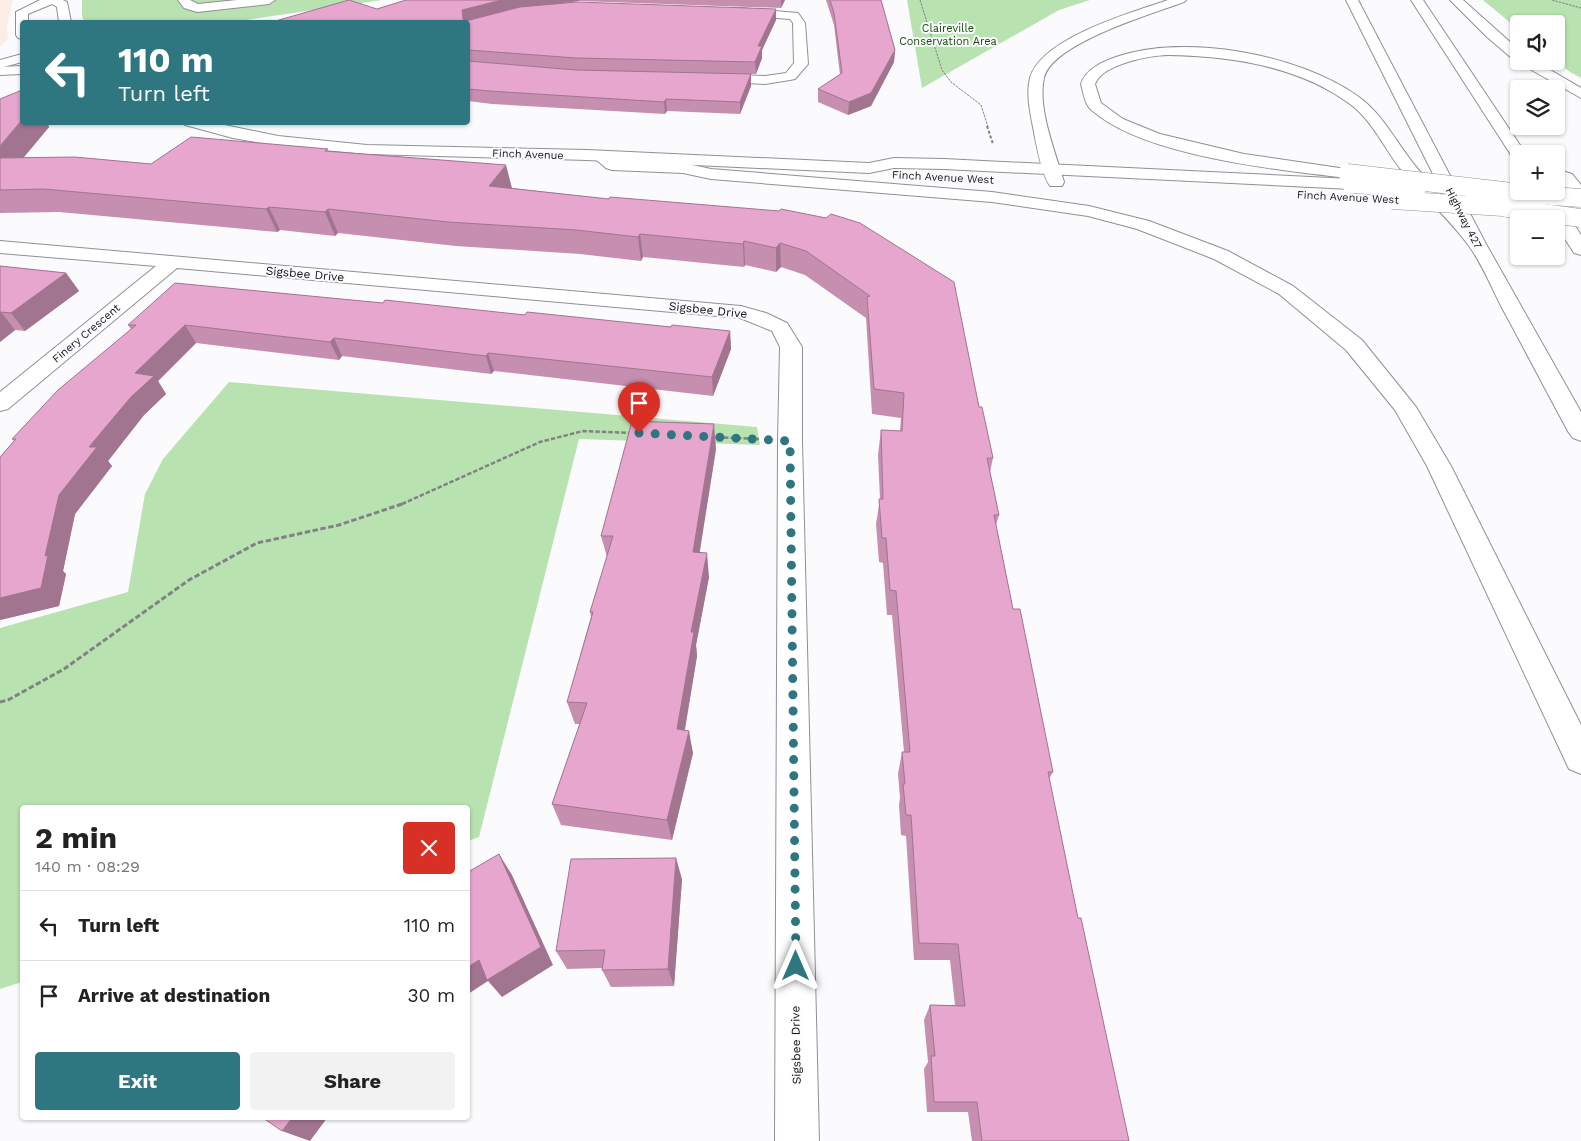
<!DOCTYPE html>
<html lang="en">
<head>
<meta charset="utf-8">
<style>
	:root { --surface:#fff; --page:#f2f2f2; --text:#222; --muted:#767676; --line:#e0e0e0; --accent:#2e7680 }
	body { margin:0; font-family:"Work Sans",sans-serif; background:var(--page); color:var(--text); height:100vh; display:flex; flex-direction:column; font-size:19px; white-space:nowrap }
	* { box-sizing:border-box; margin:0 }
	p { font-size:16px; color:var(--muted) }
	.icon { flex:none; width:28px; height:28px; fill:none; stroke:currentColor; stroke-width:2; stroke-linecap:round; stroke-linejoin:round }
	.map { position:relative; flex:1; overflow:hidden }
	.sheet { position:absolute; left:20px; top:805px; width:450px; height:315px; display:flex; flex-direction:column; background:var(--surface); border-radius:5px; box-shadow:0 1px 4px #0004 }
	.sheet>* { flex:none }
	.banner { position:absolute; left:20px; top:20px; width:450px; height:105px; border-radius:5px; box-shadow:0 1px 4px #0004; background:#2e7680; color:#fff; overflow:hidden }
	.buttons { position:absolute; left:1510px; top:15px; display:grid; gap:10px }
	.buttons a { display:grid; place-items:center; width:55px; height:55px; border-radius:5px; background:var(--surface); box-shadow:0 1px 4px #0004; font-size:25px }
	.pin { position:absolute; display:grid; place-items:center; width:42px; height:42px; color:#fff; margin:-51px -21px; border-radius:50% 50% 50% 0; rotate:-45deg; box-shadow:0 0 5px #0007 }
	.pin .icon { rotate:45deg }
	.me { position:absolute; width:55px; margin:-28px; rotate:0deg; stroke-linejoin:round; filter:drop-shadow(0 0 4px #0008) }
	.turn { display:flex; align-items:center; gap:18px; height:105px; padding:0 15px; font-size:22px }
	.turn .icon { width:65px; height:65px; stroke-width:2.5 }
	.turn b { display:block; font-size:35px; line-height:42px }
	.round { display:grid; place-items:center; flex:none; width:52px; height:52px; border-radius:5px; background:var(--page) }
	.head { display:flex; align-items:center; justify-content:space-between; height:85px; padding:0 15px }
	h1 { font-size:30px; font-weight:700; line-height:38px }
	.action { display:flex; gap:10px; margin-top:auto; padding:10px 15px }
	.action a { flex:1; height:58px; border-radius:5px; background:var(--accent); color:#fff; font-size:20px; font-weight:700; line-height:58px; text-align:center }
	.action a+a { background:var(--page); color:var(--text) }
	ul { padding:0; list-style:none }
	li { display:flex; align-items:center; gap:15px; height:70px; padding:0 15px; border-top:1px solid var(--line) }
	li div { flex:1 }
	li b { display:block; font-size:19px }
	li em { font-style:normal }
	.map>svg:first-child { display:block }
	.commercial { fill:#fceee7 }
	.green { fill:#b9e2b1 }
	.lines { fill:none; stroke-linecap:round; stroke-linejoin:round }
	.minor-casing { stroke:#918f96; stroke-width:2 }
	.major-casing { stroke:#918f96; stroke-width:2 }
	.highway-casing { stroke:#918f96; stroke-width:2 }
	.path-far3 { stroke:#828184; stroke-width:1; stroke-dasharray:2.5 1; stroke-linecap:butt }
	.path-far2 { stroke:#828184; stroke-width:2; stroke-dasharray:3 2; stroke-linecap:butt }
	.path-far1 { stroke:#828184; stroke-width:2.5; stroke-dasharray:4.5 2; stroke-linecap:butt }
	.path { stroke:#828184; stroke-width:3; stroke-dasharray:5.5 2.5; stroke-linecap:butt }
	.minor { fill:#fff; fill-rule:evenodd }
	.major { fill:#fff; fill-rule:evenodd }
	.highway { fill:#fff; fill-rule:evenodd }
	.major-bridge-casing { stroke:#918f96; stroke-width:19; stroke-linecap:butt }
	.highway-bridge-casing { stroke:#918f96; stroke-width:19; stroke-linecap:butt }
	.major-bridge { stroke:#fff; stroke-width:18 }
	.highway-bridge { stroke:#fff; stroke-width:18 }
	.wall { fill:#c68fb0 }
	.shaded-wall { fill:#a17490 }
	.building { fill:#e6a6cd; stroke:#a17490 }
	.route { stroke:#2e7680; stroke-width:9; stroke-dasharray:0 16.2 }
	.labels { text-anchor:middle; stroke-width:4; stroke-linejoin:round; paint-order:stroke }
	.far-park-label { font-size:11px; fill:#114f02; stroke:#fbfbfe }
	.far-street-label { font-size:11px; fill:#131215; stroke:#fbfbfe }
	.street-label { font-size:12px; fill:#131215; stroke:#fbfbfe }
</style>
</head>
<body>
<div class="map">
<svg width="1581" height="1141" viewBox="0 0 1581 1141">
	<rect width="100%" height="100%" fill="#fbfbfe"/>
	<path class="commercial" d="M0,0H13L7,25L8,39L0,47Z"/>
	<g class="green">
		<path d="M82,0H382L232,22H84L82,16Z"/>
		<path d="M907,0H1090L1059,10L922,88Z"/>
		<path d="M1483,0H1581V78L1570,72L1556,61V24H1519V30Z"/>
		<path d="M229,382L757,427L760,445L579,439L479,837L468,841V808H22V982L0,989V628L128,592L145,494L163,459Z"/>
	</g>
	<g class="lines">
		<g class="minor-casing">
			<g id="minor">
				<path d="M178,0H190L198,4L237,0H275L269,4L197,12L184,8Z"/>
				<path d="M740,8L798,13L805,23L808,64L795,79L790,80L765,84L709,81L707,78L709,75L714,74L765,76L786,73L794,63L793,23L790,19L736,15L734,12L736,9Z"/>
				<path d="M22,54V62L0,68V60Z"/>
				<path d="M0,241L741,306L766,313L787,323L802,347V441L819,1141H775L778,441L780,347L772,331L740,318L177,268L8,409L0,411V392L156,266L0,253Z"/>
			</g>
		</g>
		<g class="major-casing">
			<g id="major">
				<path d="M40,0H63L67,2L71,22H59L57,7L52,4L28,14V22H22V39L18,38L16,35V12Z"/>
				<path d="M22,66V74L0,75V67Z"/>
				<path d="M183,122H210L278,136L367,145L587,150L869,163L894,158L944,159L1351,179L1357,180L1359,184L1357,188L1351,189L944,169L894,168L869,173L587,160L367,154L278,146L233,138L185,125Z"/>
			</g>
		</g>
		<g class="highway-casing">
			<g id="highway">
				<path d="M1168,0H1186L1184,2C1152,14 1052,43 1044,78C1037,108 1056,154 1064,182L1062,186H1050C1041,173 1036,143 1033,127C1030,112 1026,93 1030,78C1041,38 1133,12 1168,0Z"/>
				<path d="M1346,0H1358L1486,244L1581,412V441L1573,438L1569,433C1546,391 1524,348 1501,306C1491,286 1482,264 1469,246C1450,219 1424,198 1403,172C1385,150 1373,121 1350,104C1299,66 1231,56 1169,55C1151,55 1102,64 1095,84L1101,103L1123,119L1160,134L1244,154L1353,170L1355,173L1353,176L1347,178C1278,170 1154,157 1099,116C1096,113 1090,110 1088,106C1084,100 1083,91 1081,84C1086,69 1102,62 1116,57C1186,33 1299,54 1359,97C1381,113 1394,138 1410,159C1420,173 1433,185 1445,198Z"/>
				<path d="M1411,0H1423L1526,154H1519V160L1513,158L1511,155Z"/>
				<path d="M1450,0H1463L1519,50V61H1535L1581,88V98L1514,60L1487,37Z"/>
				<path d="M601,152L616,160L683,163L711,169L992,192L1089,206L1149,221L1228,251L1293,286L1362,340L1416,407L1451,466L1581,725V774L1569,769L1427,466L1395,410L1346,350L1279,294L1214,259L1137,229L1088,216L992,202L711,179L683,173L612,170L606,168L593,157L595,154Z"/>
				<path d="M1556,169L1572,174L1581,185V201C1569,198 1567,184 1556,180Z"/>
				<path d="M1535,191H1552L1581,235V255L1574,253L1556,225V219H1552Z"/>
			</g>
		</g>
		<g class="path-far3">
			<path d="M920,0L942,70L951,82L981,105L988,127"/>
			<path d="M1552,0L1581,8"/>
		</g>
		<path class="path-far2" d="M987,126L993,144"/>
		<g class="path-far1">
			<path d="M711,437L759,439"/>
			<path d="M402,504L540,442L583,431L632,433"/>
		</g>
		<path class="path" d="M0,702L8,700L64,669L189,580L257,543L339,525L405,503"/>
		<use href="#minor" class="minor"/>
		<use href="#major" class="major"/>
		<use href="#highway" class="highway"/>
		<g class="major-bridge-casing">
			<g id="major-bridge">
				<path d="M1351,184L1417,188"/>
				<path d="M1510,193L1581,198"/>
				<path d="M1392,200L1534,209"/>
			</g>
		</g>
		<g class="highway-bridge-casing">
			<g id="highway-bridge">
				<path d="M1347,173L1538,195"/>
				<path d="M1507,208L1581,218"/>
			</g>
		</g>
		<use href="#major-bridge" class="major-bridge"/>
		<use href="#highway-bridge" class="highway-bridge"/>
	</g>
	<g class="wall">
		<path d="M406,0H785L781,8L579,1L561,3L776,20L762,50V58L756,74H751V86L740,114L667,111L665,114L492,104L468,101V22L377,9Z"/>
		<path d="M826,0H881L895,50L894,62L871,106L848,115L818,102V89L840,75L834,25Z"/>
		<path d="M0,99L22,122H47L49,127L23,158L151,164L329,151L512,188H511L609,199L826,218L979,407L993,458L990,472L999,515L996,525L1013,609L1053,772L1049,779L1078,918L1129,1141H972L968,1112H927L924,1069L928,1062L924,1020L930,1005H955L950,960H914L906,836L901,835L899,805L900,798L898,774L902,752H904L892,615H887L883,563L879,562L876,524L880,499L878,455L881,430L900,431L901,418L872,414L866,318L805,275L781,267L776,272L745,265L744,267L643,257L641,261L580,254L456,246L338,233L335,236L280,230L277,232L59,212L0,213Z"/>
		<path d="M0,266L66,273L79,291L25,331L15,330L0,342Z"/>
		<path d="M383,303L671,327L730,331L731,349L713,396L494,371L491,374L342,356L339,360L196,343L158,381L166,394L144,415L108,461L112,466L75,514L63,571L66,574L59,606L0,620V457L14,441L12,439L131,329L128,325Z"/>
		<path d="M716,449L699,552L709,577L696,645L697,656L685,730L693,753L672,840L561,825L552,804L580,724H575L567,702L591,617L590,612L607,557L601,536Z"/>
		<path d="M682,879L674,986L611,987L602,970V968L567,969L556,951Z"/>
	</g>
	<g class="shaded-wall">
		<path d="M502,0H579V1L508,10L464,22L462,10Z"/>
		<path d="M781,0H785L781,8Z"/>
		<path d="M776,9V20L762,50V58L756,74L755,62L758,46Z"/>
		<path d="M895,50L894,62L871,106L848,115L849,102Z"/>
		<path d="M751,74V86L740,114V102Z"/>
		<path d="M666,99L667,111L665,114L664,102Z"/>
		<path d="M22,120V122H47L49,127L5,180L0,174V146Z"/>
		<path d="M506,165L512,188L495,209L489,186Z"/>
		<path d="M269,207L280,230L277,232L266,209Z"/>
		<path d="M328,209L338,233L335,236L325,212Z"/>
		<path d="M640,234L643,257L641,261L638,237Z"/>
		<path d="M744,241L745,265L744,267L743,244Z"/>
		<path d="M780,243L781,267L776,272V248Z"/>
		<path d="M66,273L79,291L25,331L11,313Z"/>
		<path d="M1,312L15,330L0,342V313Z"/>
		<path d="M185,325L196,343L158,381L166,394L144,415L108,461L112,466L75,514L63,571L66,574L59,606L0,620V598L45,556L59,495L135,373Z"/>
		<path d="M730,331L731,349L713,396L712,377Z"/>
		<path d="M334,338L342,356L339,360L330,342Z"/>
		<path d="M488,353L494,371L491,374L486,356Z"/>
		<path d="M714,424L716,449L696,576L693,552Z"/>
		<path d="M707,553L709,577L696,645L697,656L681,751L677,729L691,632Z"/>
		<path d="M689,731L693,753L672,840L667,820Z"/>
		<path d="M499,854L512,875L553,965L502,997L488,981L468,994V967Z"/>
		<path d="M676,858L682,879L674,986L668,969Z"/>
		<path d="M292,1118H327L310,1141L282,1131Z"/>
	</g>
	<g class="building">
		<path d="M349,0L377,9L406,0H502L462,10L463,19L466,21L520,7L577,2L776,9L758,46H762L755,62L576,58L468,50V22H272Z"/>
		<path d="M830,0H881L895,50L871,93L849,102L818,89L842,73L834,13Z"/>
		<path d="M468,61L576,70L751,74L740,102L666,99L664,102L489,91L468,89Z"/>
		<path d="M22,90V120L0,146V99Z"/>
		<path d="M191,137L328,149L325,151L506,165L489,186L609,199L610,197L779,211L781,209L826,218L831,214L860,223L954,282L979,407H982L993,458H987L999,515H994L1013,609H1020L1053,772H1048L1078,918H1081L1129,1141H982L977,1102H934L931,1056H935L930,1005L965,1006L958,944L919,943L911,815H906L903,784H905L902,752H910L896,591L890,590L886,538H882L879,499H883L881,430L902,431L904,393L874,389L867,297L870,296L806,251L780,243L776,248L744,241L743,244L640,234L638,237L576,230L448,222L328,209L325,212L269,207L266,209L44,189L0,190V158L75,157L151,164Z"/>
		<path d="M0,266L66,273L11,313L1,312L0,313Z"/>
		<path d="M175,283L383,303L385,300L525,315L527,312L671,327L672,325L730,331L712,377L488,353L486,356L334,338L330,342L185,325L135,373L154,376L131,397L89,447H97L59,495L45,556L48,555L41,588L0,598V457L16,439H12L58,390L136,325H128Z"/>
		<path d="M632,421L714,424L693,552L707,553L691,632H694L677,729L689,731L667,820L552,804L587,703L567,702L593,612H590L613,536H601Z"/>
		<path d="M499,854L541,947L487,980L479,960L468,967V872Z"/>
		<path d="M676,858L668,969L602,970L605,950L556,951L571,859Z"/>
		<path d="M263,1118H292L282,1131Z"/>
	</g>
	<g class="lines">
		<path class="route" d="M639,433L790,441L796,966"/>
	</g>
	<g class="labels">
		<g class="far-park-label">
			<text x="948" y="32">Claireville<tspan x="948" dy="13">Conservation Area</tspan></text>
		</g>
		<g class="far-street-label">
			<text transform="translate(528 154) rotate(2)" y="4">Finch Avenue</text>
			<text transform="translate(943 177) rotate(3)" y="4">Finch Avenue West</text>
			<text transform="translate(1348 197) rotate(3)" y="4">Finch Avenue West</text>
			<text transform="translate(1464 218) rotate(63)" y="4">Highway 427</text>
			<text transform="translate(86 333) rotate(-40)" y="4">Finery Crescent</text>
		</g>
		<g class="street-label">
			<text transform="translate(305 274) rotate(5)" y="4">Sigsbee Drive</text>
			<text transform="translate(708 310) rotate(6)" y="4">Sigsbee Drive</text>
			<text transform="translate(796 1045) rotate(-91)" y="4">Sigsbee Drive</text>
		</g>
	</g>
</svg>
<div class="buttons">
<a><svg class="icon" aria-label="sound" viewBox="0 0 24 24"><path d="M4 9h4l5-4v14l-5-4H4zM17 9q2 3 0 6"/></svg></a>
<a><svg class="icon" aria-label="layers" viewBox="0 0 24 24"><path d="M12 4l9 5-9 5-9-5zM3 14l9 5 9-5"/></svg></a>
<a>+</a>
<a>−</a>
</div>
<div class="pin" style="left:639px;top:433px;background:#d93025"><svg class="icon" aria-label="arrive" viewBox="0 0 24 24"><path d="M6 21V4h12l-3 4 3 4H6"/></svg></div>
<svg class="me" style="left:796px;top:966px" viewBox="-20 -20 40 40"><path d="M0-17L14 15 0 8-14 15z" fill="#2e7680" stroke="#fff" stroke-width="4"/></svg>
<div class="banner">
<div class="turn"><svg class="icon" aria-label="left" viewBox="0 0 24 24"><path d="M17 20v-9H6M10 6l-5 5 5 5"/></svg><div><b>110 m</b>Turn left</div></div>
</div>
<section class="sheet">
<div class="head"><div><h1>2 min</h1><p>140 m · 08:29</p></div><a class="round" style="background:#d93025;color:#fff"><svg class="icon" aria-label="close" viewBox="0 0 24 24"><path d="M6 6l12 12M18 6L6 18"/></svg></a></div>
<ul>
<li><svg class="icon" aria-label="left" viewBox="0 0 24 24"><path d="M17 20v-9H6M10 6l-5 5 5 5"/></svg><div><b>Turn left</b></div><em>110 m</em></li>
<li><svg class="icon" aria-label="arrive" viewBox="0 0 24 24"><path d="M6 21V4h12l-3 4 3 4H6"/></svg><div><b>Arrive at destination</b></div><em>30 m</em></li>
</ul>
<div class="action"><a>Exit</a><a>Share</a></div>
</section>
</div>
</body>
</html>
